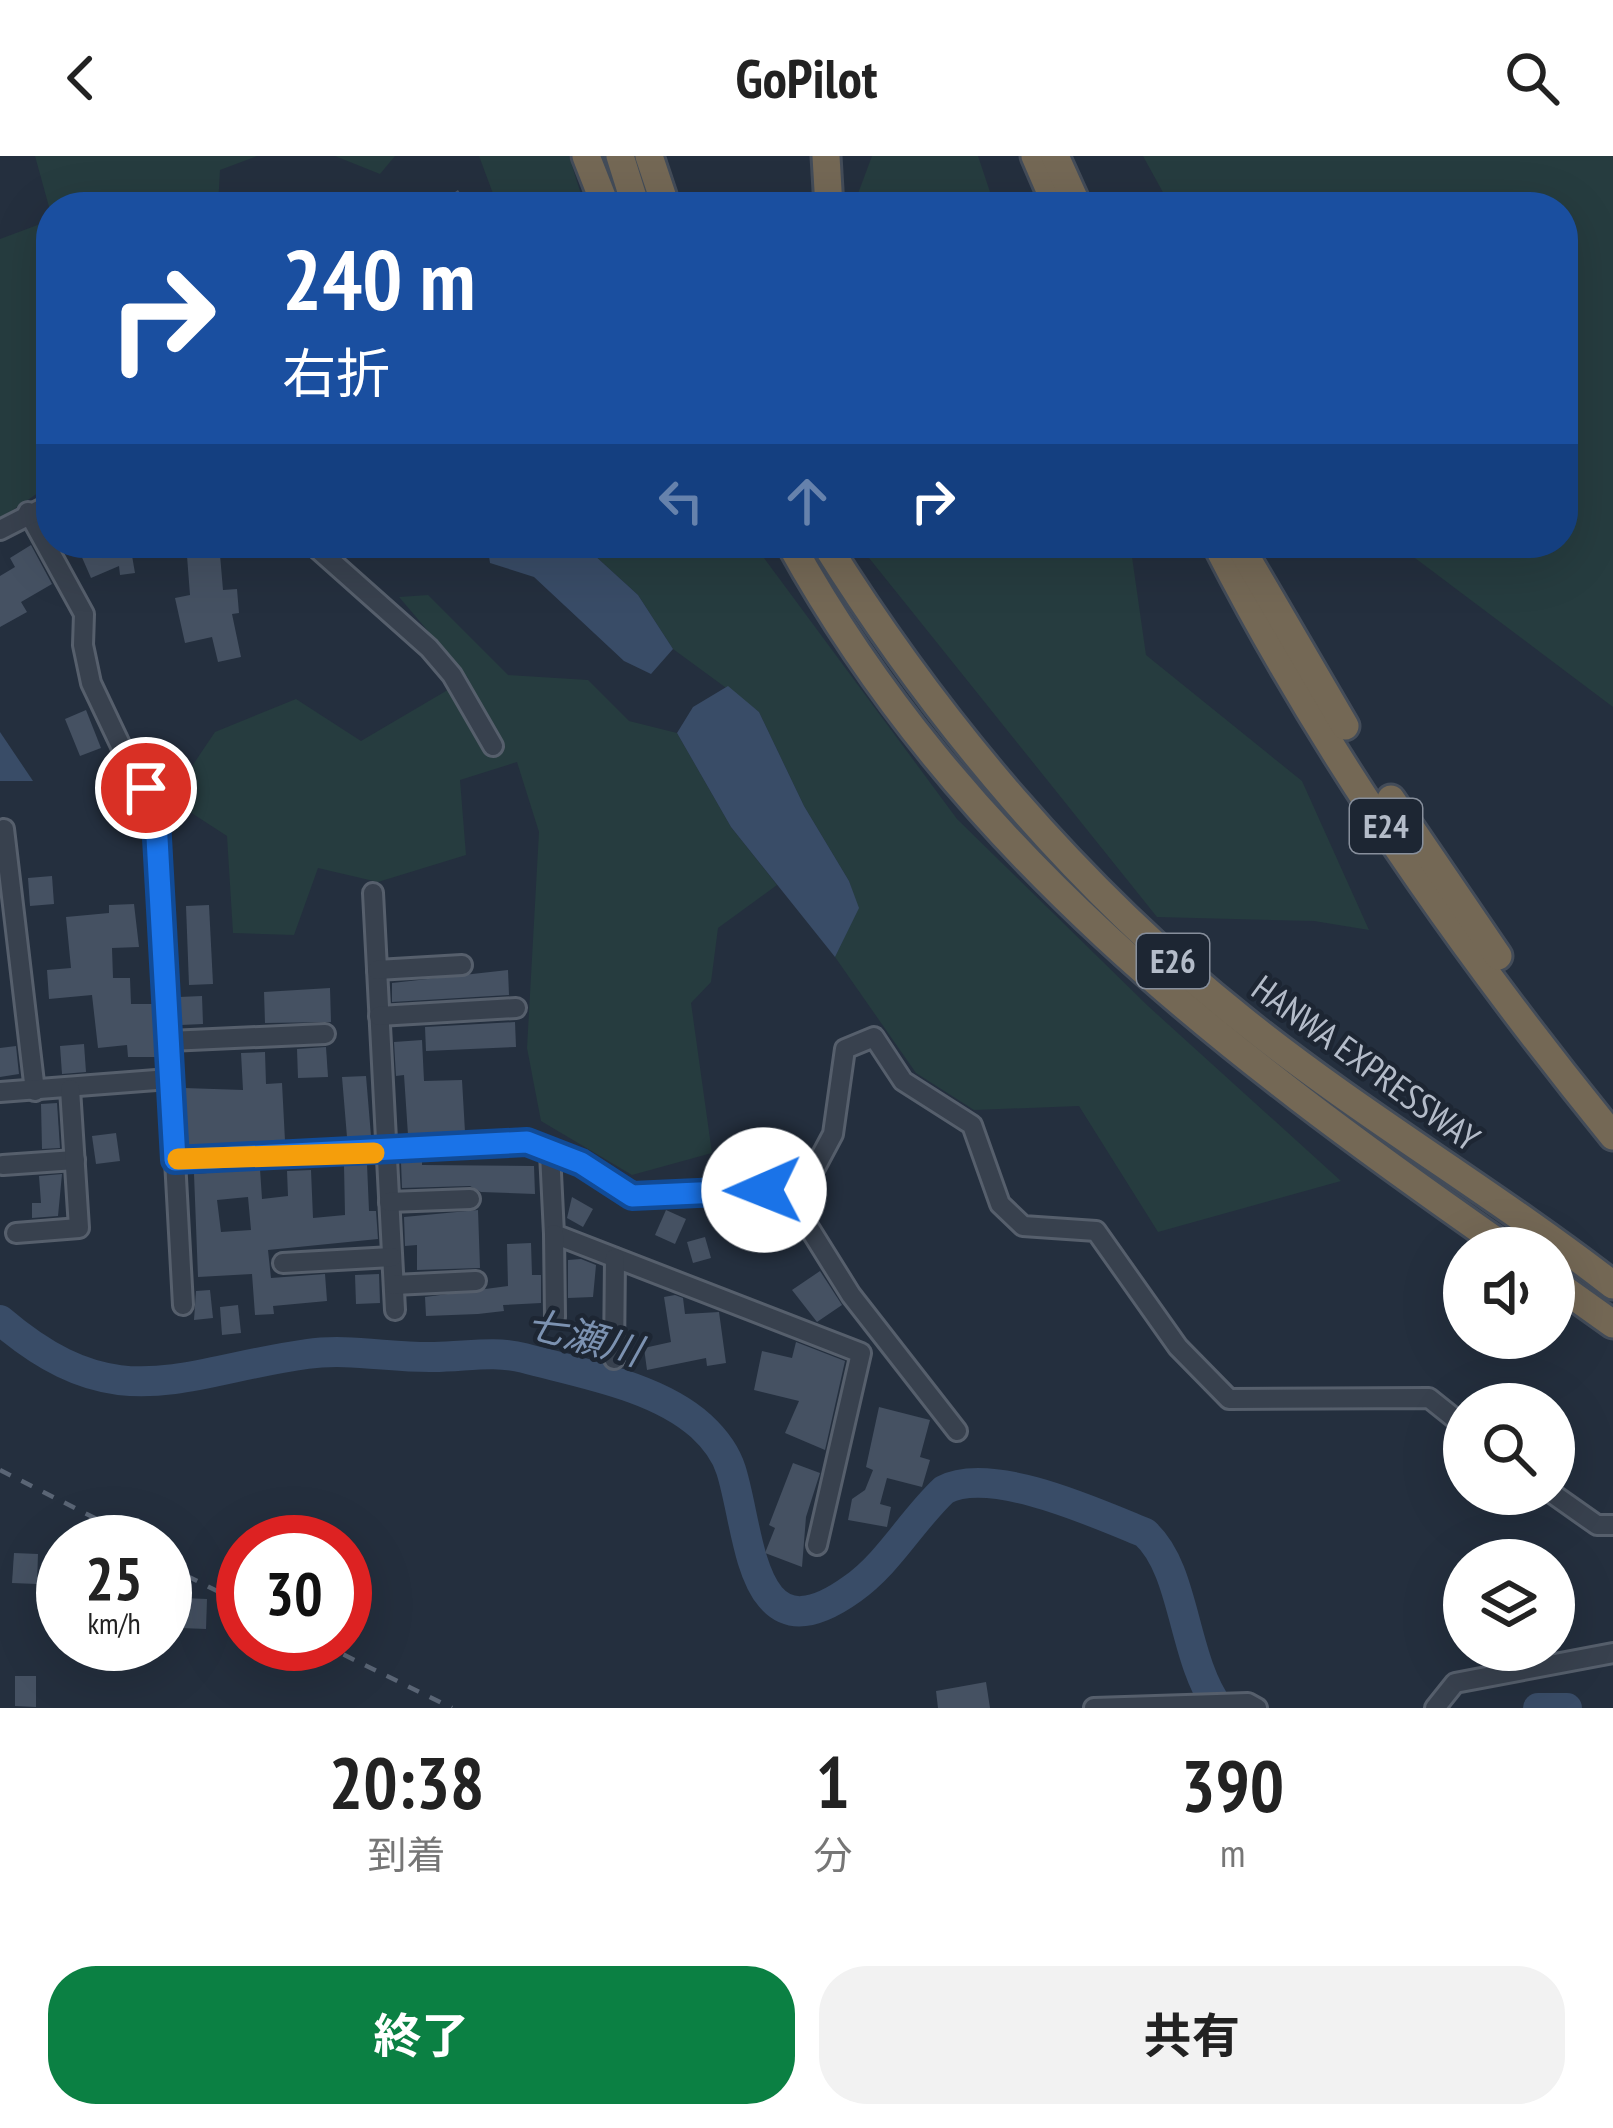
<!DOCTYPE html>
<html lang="ja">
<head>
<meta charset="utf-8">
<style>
	:root { --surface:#fff; --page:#f2f2f2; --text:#222; --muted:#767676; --accent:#0b8043 }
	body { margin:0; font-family:"PT Sans Narrow","Noto Sans JP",sans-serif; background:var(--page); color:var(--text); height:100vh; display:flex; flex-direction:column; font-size:45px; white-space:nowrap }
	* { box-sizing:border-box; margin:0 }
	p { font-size:39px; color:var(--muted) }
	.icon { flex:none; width:66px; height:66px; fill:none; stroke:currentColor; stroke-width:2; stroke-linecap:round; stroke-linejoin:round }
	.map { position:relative; height:1552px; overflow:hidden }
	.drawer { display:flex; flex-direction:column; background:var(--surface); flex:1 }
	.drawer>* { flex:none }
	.guide { position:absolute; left:36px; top:36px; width:1542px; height:366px; border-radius:48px; box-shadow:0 12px 48px #0002; background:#1a4fa0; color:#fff; overflow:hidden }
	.fabs { position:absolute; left:1443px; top:1071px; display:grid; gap:24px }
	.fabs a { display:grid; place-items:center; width:132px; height:132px; border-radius:50%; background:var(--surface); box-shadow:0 12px 48px #0002; font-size:60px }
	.speed { position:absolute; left:36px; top:1359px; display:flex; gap:24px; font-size:60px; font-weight:700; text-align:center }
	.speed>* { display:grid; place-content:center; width:156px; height:156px; border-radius:50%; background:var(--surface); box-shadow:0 12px 48px #0002; line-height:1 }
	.speed small { font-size:30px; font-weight:400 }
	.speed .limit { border:18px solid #d22; background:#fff; color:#111 }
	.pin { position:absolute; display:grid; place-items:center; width:102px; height:102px; color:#fff; margin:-51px; border:6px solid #fff; border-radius:50%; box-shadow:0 3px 12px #0007 }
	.me { position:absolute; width:132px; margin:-66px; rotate:269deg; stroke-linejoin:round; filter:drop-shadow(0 0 9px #0008) }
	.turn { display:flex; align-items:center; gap:42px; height:252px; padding:0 48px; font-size:54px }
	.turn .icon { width:156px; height:156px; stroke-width:2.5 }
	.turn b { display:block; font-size:84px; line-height:102px }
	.lanes { display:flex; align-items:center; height:114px; padding:0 48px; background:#0003; justify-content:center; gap:60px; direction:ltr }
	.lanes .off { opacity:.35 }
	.eta { display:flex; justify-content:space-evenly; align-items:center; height:204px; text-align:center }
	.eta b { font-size:72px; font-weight:700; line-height:84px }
	.cta { display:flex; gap:24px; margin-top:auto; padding:24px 48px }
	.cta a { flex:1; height:138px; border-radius:48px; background:var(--accent); color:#fff; font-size:48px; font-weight:700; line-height:138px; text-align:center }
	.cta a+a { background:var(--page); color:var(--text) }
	header { display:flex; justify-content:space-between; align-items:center; height:156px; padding:0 48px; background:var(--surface); font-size:54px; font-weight:700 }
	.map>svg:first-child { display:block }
	.green { fill:#263c3f }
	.water { fill:#394c67 }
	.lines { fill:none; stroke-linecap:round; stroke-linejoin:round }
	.river { stroke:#394c67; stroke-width:30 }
	.building { fill:#455162; fill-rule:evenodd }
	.minor-casing { stroke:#565f6c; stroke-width:24 }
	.highway-casing { stroke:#434c59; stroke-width:33 }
	.minor { stroke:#38414e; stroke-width:18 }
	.highway { stroke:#746855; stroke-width:27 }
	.rail { stroke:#5a6575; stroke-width:4.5; stroke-dasharray:12 12; stroke-linecap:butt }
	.route-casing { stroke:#114b97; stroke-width:30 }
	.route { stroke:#1a73e8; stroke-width:21 }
	.slow { stroke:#f59e0b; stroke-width:21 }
	.labels { text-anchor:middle; stroke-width:9; stroke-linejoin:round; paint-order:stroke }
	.shield { fill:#1d2633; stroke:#878f9c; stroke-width:3 }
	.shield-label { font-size:33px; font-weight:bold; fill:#b4bcc9 }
	.street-label { font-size:36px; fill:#b4bcc9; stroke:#1d2633 }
	.water-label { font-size:39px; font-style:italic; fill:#7c92b1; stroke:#1d2633 }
</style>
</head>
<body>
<header><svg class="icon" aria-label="back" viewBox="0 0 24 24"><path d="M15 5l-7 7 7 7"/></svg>GoPilot<svg class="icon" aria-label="search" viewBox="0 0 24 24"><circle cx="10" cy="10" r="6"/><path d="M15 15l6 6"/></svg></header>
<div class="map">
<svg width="1613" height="1552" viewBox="0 0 1613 1552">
	<rect width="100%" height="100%" fill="#242f3e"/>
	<g class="green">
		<path d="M35,0H257L220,14L218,51H51V58Z"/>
		<path d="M335,0H395L380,18Z"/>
		<path d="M479,0H569L585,51H498Z"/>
		<path d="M872,0H978L995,51H853Z"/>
		<path d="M1143,0H1613V551L1395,387H1563V51H1171Z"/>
		<path d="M51,64V328L0,363V83Z"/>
		<path d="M581,387H753L957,663L1148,850L1341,1025L1158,1076L1079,950L974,954L916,917L835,801L858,752L849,725L804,650L759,556L673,493L638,439Z"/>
		<path d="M857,387H1130L1146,499L1302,625L1369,774L1314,765L1157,761Z"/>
		<path d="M428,439L508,519L588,524L629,565L677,577L731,671L777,729L718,772L711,826L691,847L712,997L632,1019L541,965L527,892L539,676L517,606L460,624L466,699L378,726L318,712L294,779L233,777L227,680L170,643L215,576L296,543L361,585L468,522L399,441Z"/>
	</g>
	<g class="water">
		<path d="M487,387H581L638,439L673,493L651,518L624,505L534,421L490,407Z"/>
		<path d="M728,530L759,556L804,650L849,725L859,752L835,801L731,671L677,577L693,551Z"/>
		<path d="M0,576L33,625H0Z"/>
	</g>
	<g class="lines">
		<g class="river">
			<path d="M0,1164C117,1264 179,1216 307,1198C349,1192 392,1202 434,1201C465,1201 493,1194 524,1202C580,1217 657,1230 701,1270C714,1282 726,1298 731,1314C751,1377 749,1507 852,1433C889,1407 911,1365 944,1334C991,1309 1096,1357 1145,1377C1186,1414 1182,1502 1219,1552"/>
			<path d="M1538,1552H1567"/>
		</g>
	</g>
	<g class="building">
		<path d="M458,34L469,51H433Z"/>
		<path d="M99,387L101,393L130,388L135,417L120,419L119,410L91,422L77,390Z"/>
		<path d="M186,387H219L223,434L237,433L239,457L232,458L241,501L218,506L212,481L185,487L175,442L190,439Z"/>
		<path d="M31,389L52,428L21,446L27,456L0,471V420L15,411L10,402Z"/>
		<path d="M86,554L101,592L80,600L65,563Z"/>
		<path d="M126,632L134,648L116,655L109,639Z"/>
		<path d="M52,720L54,748L30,750L28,722Z"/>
		<path d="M134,748L139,791L112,792L113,822H130L131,848H153L156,901H128L127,889L98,892L92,839L49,843L47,814L71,812L66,761L109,757V749Z"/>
		<path d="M209,749L213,828L189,829L186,750Z"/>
		<path d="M508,814L509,839L392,846V827Z"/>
		<path d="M330,832L331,866L265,867L264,836Z"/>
		<path d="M202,840L203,868L181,869L179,841Z"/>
		<path d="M515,866L516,891L426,895L425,871Z"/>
		<path d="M422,884L424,925L462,924L465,976L408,979L404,919L396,920L394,886Z"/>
		<path d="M84,888L86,916L62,918L60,890Z"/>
		<path d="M16,890L19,918L0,921V892Z"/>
		<path d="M326,891L328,921L298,922L297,893Z"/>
		<path d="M265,896L266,928L282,927L285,985L188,990L184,932L243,934L241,897Z"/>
		<path d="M366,920L371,980L347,981L342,921Z"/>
		<path d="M57,947L60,992L42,993L41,948Z"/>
		<path d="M116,977L120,1005L96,1008L92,980Z"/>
		<path d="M422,1005V1009L534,1010L535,1038L481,1036L470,1030L402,1032L401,1006Z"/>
		<path d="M367,1008L369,1055H376L378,1083L268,1094L271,1122L325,1118L327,1145L273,1150L274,1158L255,1159L252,1118L198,1121L194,1018L260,1013L262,1043L288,1040L287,1015L311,1014L313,1062L345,1059L344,1009ZM248,1041L251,1074L221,1076L217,1044Z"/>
		<path d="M62,1018L58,1060L32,1062V1047H41L39,1020Z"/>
		<path d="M572,1041L593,1053L583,1071L567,1062Z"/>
		<path d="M478,1054L480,1112L417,1114V1089L405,1090L404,1061Z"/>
		<path d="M666,1054L686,1063L675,1088L655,1079Z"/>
		<path d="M705,1081L711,1102L693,1107L687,1086Z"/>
		<path d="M531,1087L532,1119H541V1147L503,1149L504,1155L478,1158L426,1160L425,1141L508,1130L507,1088Z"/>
		<path d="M581,1103L596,1109L593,1141L568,1142V1104Z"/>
		<path d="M820,1115L842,1149L817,1166L792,1134Z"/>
		<path d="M379,1118L380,1147L356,1148L355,1119Z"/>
		<path d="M210,1134L213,1162L194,1164L196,1135Z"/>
		<path d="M675,1139L683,1142L685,1158L719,1156L726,1207L707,1210L706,1202L647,1214L644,1192L671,1186L664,1141Z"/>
		<path d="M238,1149L241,1177L222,1179L220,1151Z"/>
		<path d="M596,1169L598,1192L578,1193L577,1170Z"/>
		<path d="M796,1186L845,1205L825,1294L785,1277L799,1245L754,1234L762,1195L792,1202Z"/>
		<path d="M879,1251L930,1264L920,1301L930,1304L922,1331L887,1322L880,1348L891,1351L887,1371L848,1364L852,1343L865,1334L873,1314L866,1311Z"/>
		<path d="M793,1307L820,1317L806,1361L802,1411L765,1397L775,1372L769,1369Z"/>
		<path d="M14,1397L38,1398L37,1428L12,1427Z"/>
		<path d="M183,1442L207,1443L206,1473L181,1472Z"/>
		<path d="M15,1520H36V1551L15,1550Z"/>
		<path d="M986,1526L990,1552H938L936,1535Z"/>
	</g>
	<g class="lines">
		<g class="minor-casing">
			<g id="minor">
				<path d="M28,356L84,458L83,489L91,527L156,664L175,1004L527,986L581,1007L632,1040L764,1033L803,1062L851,1139L957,1275"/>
				<path d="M0,374L51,348"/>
				<path d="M311,387L429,492L452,519L493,590"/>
				<path d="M4,673L35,935"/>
				<path d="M373,737L395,1154"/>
				<path d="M377,814L462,809"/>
				<path d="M379,860L516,852"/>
				<path d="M169,885L325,878"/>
				<path d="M0,936L169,923"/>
				<path d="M550,997L554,1078L861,1197L817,1389"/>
				<path d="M175,1004L183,1149"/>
				<path d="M3,1009L75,1004"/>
				<path d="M389,1046L470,1043"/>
				<path d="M793,1053L833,978L845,893L874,881L903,925L972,969L1000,1048L1023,1070L1096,1075L1178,1191L1229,1243L1429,1242L1464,1270"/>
				<path d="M16,1077L79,1072L70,933"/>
				<path d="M554,1078L555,1161"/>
				<path d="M283,1107L392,1101"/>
				<path d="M394,1129L476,1125"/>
				<path d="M614,1203L615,1102"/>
				<path d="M1553,1338L1597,1369H1613"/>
				<path d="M1094,1552L1248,1547L1257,1552"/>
				<path d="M1435,1552L1455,1527L1613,1497"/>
			</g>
		</g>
		<g class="highway-casing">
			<g id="highway">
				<path d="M586,0L606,51"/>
				<path d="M620,0L636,51"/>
				<path d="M649,0L666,51"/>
				<path d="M826,0L829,51"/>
				<path d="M1035,0L1057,51"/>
				<path d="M1055,0L1078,51"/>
				<path d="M790,387C960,694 1224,895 1506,1092"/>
				<path d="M825,387C937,566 1077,732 1243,864C1361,959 1493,1036 1613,1129"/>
				<path d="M1216,387C1323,597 1464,797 1613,980"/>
				<path d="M1238,387L1345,570"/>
				<path d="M1391,643L1498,800"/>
				<path d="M1554,1126L1613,1168"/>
			</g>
		</g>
		<use href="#minor" class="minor"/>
		<use href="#highway" class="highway"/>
		<g class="rail">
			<path d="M0,1314L142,1386"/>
			<path d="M165,1409L243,1448"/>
			<path d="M322,1488L452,1552"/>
		</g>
	</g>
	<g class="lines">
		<g class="route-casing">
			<path id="route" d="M146,632L156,664L175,1004L527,986L581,1007L632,1040L764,1034"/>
		</g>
		<use href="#route" class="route"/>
		<path class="slow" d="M178,1003L374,997"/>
	</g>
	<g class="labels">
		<g class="shield">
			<rect x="1350" y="643" width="72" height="54" rx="9"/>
			<rect x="1137" y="778" width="72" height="54" rx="9"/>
		</g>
		<g class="shield-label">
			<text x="1386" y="682">E24</text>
			<text x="1173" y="817">E26</text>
		</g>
		<g class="street-label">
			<text transform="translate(1366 907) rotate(36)" y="13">HANWA EXPRESSWAY</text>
		</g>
		<g class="water-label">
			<text transform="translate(584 1181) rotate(15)" y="14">七瀬川</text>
		</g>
	</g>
</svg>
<div class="fabs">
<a><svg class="icon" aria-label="sound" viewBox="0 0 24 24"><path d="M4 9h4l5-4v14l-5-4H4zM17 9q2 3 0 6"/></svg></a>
<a><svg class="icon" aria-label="search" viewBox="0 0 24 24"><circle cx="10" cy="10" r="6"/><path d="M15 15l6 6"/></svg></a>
<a><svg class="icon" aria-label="layers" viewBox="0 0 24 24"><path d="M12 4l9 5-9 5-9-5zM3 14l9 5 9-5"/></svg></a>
</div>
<div class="speed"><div>25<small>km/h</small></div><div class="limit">30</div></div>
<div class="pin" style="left:146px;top:632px;background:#d93025"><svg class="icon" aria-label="arrive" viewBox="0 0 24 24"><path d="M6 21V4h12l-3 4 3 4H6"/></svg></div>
<svg class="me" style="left:764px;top:1034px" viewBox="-20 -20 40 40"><circle r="19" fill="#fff"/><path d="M0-13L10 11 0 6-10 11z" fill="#1a73e8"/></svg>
<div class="guide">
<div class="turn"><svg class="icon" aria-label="right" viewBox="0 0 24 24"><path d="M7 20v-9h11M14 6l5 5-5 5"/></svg><div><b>240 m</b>右折</div></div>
<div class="lanes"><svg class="icon off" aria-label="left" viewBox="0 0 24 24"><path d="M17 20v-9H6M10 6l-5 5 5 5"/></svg><svg class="icon off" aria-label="ahead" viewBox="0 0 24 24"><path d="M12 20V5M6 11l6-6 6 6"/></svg><svg class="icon" aria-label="right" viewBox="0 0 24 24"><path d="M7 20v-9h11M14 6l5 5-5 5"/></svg></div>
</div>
</div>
<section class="drawer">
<div class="eta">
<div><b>20:38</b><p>到着</p></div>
<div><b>1</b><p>分</p></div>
<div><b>390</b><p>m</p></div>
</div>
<div class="cta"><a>終了</a><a>共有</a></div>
</section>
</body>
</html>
